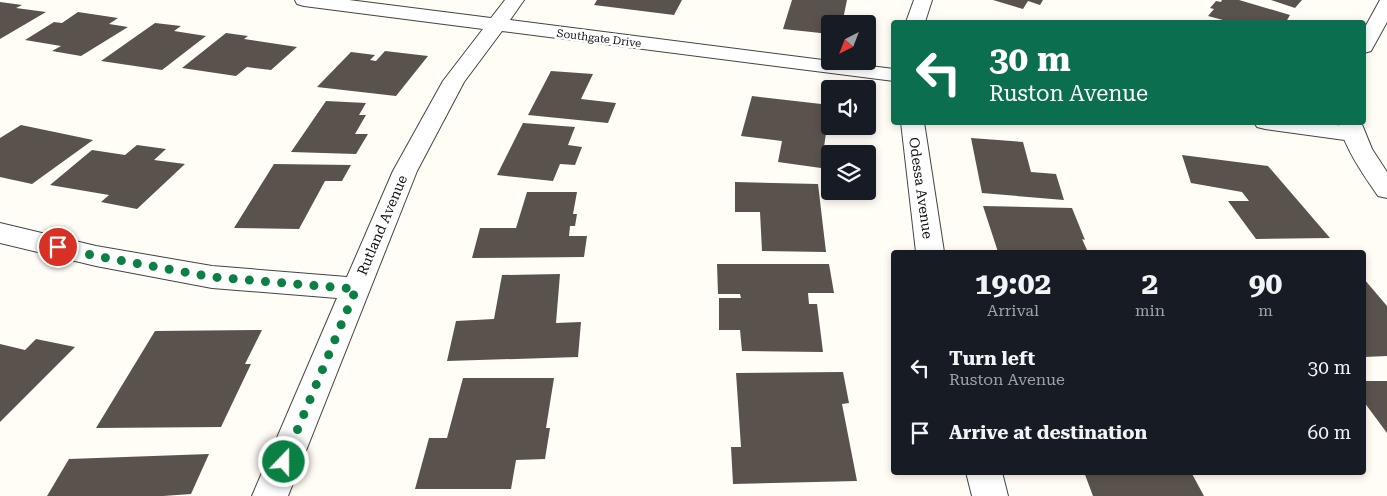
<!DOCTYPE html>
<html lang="en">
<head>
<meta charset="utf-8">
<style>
	:root { --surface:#171b24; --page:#20242c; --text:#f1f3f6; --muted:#9ea1a6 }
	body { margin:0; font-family:"Roboto Serif",serif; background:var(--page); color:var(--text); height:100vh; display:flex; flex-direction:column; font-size:19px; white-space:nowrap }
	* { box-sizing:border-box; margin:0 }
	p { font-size:16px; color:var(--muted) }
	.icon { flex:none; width:28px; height:28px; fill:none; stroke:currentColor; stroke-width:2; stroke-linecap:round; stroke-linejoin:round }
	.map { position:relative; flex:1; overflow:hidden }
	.panel { position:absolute; left:891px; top:250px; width:475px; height:225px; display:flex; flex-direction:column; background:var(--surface); border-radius:5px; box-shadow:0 2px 8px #0003 }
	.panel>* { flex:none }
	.top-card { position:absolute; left:891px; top:20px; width:475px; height:105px; border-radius:5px; box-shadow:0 2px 8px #0003; background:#0b6e4f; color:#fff; overflow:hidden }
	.needle { width:32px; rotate:222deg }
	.controls { position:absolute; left:821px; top:15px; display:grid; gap:10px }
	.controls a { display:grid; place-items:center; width:55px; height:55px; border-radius:5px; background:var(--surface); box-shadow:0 2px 8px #0003; font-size:25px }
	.pin { position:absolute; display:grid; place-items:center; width:42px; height:42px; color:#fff; margin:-21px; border:2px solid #fff; border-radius:50%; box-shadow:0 1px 5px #0007 }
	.me { position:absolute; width:55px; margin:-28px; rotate:22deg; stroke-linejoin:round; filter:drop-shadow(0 0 4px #0008) }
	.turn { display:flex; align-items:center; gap:18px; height:105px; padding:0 15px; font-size:22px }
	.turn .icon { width:65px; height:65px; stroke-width:2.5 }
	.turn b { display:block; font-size:35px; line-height:42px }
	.eta { display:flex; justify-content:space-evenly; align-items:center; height:85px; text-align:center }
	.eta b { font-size:30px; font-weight:700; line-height:35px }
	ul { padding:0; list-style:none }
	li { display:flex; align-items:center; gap:15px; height:65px; padding:0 15px }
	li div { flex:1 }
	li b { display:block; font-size:19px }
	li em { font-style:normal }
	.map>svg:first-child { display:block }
	.building { fill:#5a524d }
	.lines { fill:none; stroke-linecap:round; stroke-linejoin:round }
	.minor-casing { stroke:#444; stroke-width:2 }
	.tertiary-casing { stroke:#444; stroke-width:2 }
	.minor { fill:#fff; fill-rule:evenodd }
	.tertiary { fill:#fff; fill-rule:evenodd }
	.route { stroke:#0b8043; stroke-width:9; stroke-dasharray:0 16.2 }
	.labels { text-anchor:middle; stroke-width:5; stroke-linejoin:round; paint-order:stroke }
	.far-street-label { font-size:11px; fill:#111; stroke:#fff }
	.street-label { font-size:14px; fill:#111; stroke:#fff }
</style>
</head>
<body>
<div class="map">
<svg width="1387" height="496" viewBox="0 0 1387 496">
	<rect width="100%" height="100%" fill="#fffdf5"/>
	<g class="building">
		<path d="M597,0H682L674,15L594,5Z"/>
		<path d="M792,0H847L842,24H830V34L783,29Z"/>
		<path d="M993,0H1043L1040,5L1028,1L1023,9Z"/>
		<path d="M1222,0H1239L1290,15L1286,22H1221L1223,20L1208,16L1214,9L1210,8L1216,1L1221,2Z"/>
		<path d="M1271,0H1302L1295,8Z"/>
		<path d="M0,2L22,5L16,8L46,12L0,39Z"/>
		<path d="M78,12L118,18L109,24L128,27L81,56L52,51L61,46L25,40L54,22L62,23Z"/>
		<path d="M155,23L181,26L174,31L206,36L162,70L101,61Z"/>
		<path d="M226,33L248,36L244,39L297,47L271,70L247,67L236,76L182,68Z"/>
		<path d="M385,51L428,56L396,96L317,87L351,52L375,55L370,60L376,61Z"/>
		<path d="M551,71L593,74L581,99L616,103L608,123L528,115Z"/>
		<path d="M752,96L830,105L821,168L778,162L782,141L741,136Z"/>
		<path d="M326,101L366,103L359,115H366L355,134H368L356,154L291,152Z"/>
		<path d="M523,123L575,127L568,145L582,147L575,165L560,164L553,181L497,175Z"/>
		<path d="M21,125L93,140L32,184L0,177V138Z"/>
		<path d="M971,138L1023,142L1031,172L1056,174L1064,200L982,193Z"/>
		<path d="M137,145L166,149L154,160L185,164L137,209L101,202L109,195L50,185L92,150L125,155Z"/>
		<path d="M1182,155L1268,166L1330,238L1256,239L1228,201H1249L1242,192L1191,183Z"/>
		<path d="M274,164L351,165L342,181H325L299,229L234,228Z"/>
		<path d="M735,182L818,184L826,252L762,251L760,212H735Z"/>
		<path d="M527,192H577L573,214H577L575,226H570L569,236H587L584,257L472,258L480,228H516Z"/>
		<path d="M983,206L1072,208L1085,240L1082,239L1088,252H998Z"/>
		<path d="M717,264H829L834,293H808L809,304H817L823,352L742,351L740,330H719V298H741L740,294H718Z"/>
		<path d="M560,274L556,323L581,322L578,357L447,361L456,321L494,319L502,275Z"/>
		<path d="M1364,279L1387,306V356L1364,357Z"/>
		<path d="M262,330L245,364H251L221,427L96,428L155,331Z"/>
		<path d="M36,339L75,347L0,422V344L25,350Z"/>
		<path d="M843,372L849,403L842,404L857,481L733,484L731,447H741L736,373Z"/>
		<path d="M463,378H554L546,428H550L545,459L516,460L511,489H415L429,438H447Z"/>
		<path d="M1364,381H1387V433L1364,402Z"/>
		<path d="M209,454L191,494L163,496H47L69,459Z"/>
		<path d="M1084,472H1191L1204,496H1093Z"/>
	</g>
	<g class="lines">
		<g class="minor-casing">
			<g id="minor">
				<path d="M295,0H349L491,18L505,0H524L510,20L894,69V81L502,31L464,82L417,171L288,496H252L337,298L212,288L96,266L0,243V223L96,246L212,266L347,277L393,171L443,81L483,29L304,6L297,4Z"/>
				<path d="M914,0H932L925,22H906Z"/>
				<path d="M901,122H924L944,252H916Z"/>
				<path d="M1254,122H1320L1360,129L1364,134L1360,139L1352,141L1265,129L1257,127Z"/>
				<path d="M966,472H1002L1008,496H972Z"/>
			</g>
		</g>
		<g class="tertiary-casing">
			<g id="tertiary">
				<path d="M1380,0H1387V22L1371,51L1364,53V29Z"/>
				<path d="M1338,122H1361L1372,149L1387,172V198L1378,196C1362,173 1346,150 1338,122Z"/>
			</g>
		</g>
		<use href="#minor" class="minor"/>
		<use href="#tertiary" class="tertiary"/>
	</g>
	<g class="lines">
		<path class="route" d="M58,247L96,256L212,277L356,289L284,462"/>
	</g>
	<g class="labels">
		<g class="far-street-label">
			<text transform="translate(599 38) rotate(7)" y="4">Southgate Drive</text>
		</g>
		<g class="street-label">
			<text transform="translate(921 188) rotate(82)" y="5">Odessa Avenue</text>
			<text transform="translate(382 225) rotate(-67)" y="5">Rutland Avenue</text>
		</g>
	</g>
</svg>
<div class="controls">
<a><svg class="needle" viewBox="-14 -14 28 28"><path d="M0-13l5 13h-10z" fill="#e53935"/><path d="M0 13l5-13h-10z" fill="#9ea1a6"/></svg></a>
<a><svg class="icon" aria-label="sound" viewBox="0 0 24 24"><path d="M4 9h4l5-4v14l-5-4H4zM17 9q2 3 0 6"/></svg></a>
<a><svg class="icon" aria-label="layers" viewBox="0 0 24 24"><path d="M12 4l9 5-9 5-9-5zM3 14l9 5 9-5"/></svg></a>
</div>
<div class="pin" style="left:58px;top:247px;background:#d93025"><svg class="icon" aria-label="arrive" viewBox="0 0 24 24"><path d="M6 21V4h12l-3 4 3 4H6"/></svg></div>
<svg class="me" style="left:284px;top:462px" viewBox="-20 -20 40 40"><circle r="17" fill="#0b8043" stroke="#fff" stroke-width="3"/><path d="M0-11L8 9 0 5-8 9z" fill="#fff"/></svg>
<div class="top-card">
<div class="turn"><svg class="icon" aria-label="left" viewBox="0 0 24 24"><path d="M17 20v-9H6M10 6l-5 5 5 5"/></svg><div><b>30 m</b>Ruston Avenue</div></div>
</div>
<section class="panel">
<div class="eta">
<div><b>19:02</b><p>Arrival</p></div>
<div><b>2</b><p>min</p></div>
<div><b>90</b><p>m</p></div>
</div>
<ul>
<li><svg class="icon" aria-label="left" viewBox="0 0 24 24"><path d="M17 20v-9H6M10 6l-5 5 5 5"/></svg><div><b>Turn left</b><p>Ruston Avenue</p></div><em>30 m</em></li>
<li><svg class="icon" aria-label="arrive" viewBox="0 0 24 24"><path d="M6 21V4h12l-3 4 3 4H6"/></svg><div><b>Arrive at destination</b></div><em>60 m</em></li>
</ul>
</section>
</div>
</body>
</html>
